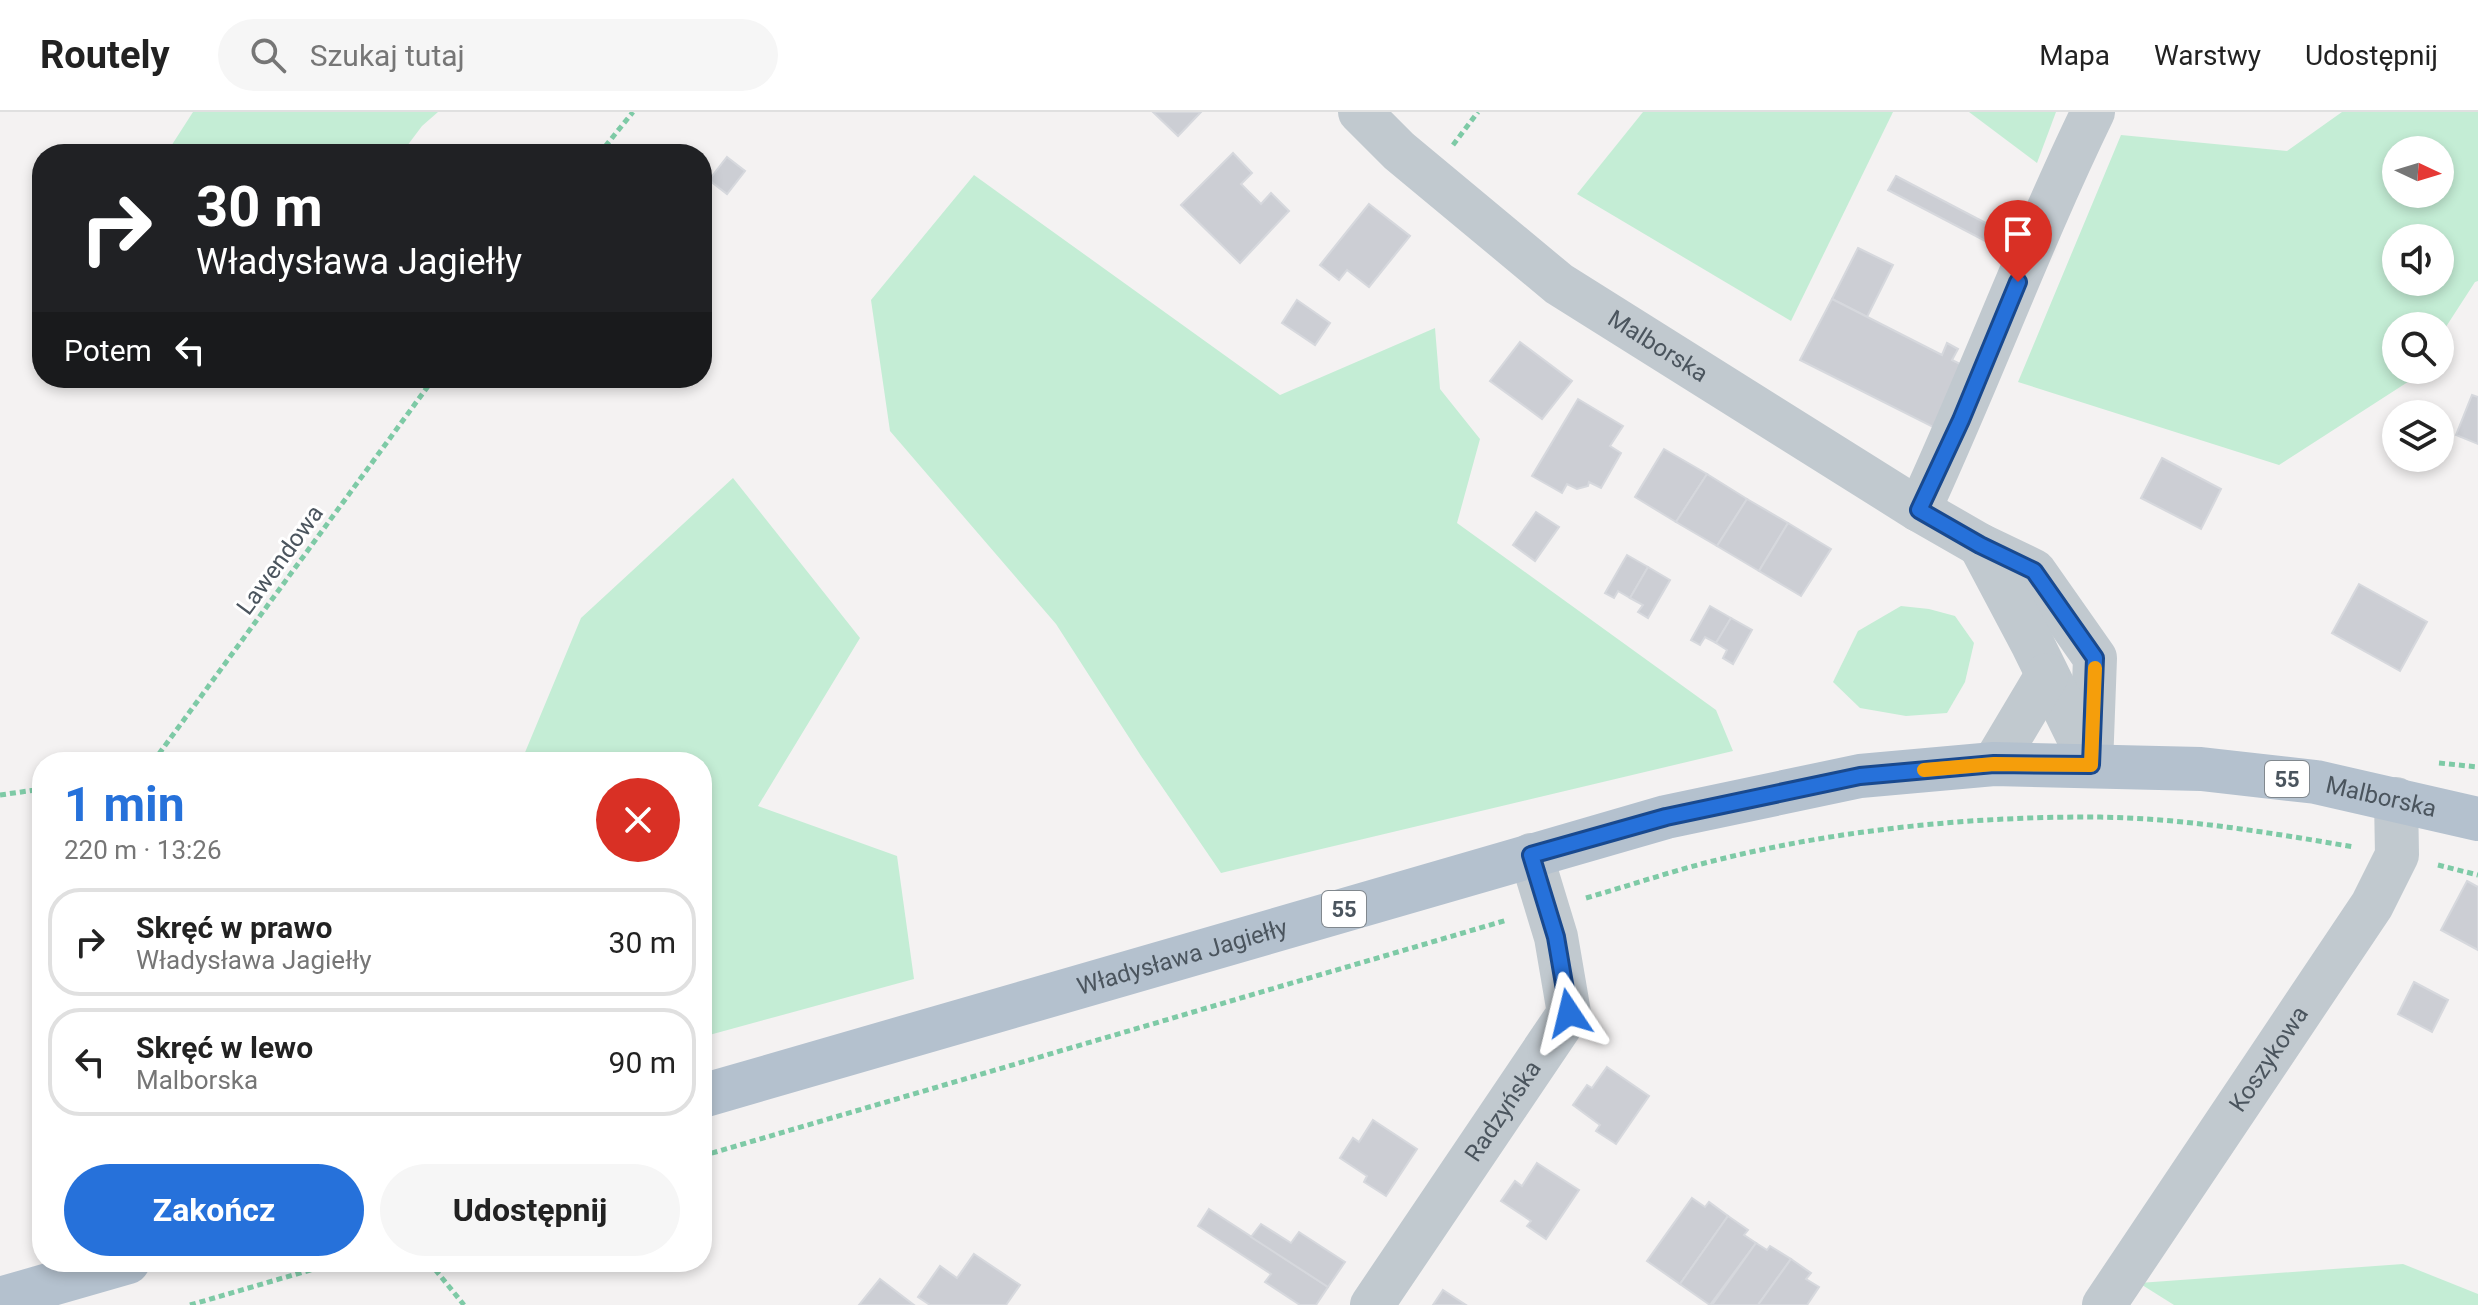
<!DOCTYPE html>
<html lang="pl">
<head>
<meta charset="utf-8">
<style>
	:root { --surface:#fff; --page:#f6f6f6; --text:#222; --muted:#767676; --line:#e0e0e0; --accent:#2671da }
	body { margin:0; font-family:Roboto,sans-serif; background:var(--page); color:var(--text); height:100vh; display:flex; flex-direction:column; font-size:30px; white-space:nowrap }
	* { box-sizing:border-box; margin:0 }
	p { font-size:26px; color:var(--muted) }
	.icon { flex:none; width:44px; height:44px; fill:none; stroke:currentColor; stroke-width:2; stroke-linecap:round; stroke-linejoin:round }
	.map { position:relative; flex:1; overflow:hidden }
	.drawer { position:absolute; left:32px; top:640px; width:680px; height:520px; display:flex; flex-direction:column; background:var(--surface); border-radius:32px; box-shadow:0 4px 12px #0003 }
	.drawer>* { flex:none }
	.guide { position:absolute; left:32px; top:32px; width:680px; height:244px; border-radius:32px; box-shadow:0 4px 12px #0003; background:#202124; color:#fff; overflow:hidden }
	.needle { width:52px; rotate:94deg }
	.buttons { position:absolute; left:2382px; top:24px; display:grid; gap:16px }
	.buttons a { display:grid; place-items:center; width:72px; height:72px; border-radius:50%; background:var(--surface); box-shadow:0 4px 12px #0003; font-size:40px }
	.pin { position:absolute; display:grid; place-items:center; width:68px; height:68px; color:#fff; margin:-82px -34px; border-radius:50% 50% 50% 0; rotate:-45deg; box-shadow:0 0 8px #0007 }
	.pin .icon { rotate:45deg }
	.me { position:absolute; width:88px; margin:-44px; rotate:350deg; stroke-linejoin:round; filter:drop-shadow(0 0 6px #0008) }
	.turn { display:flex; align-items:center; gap:28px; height:168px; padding:0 32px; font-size:36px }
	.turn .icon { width:104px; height:104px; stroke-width:2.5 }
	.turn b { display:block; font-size:56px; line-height:68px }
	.then { display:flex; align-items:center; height:76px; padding:0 32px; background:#0003; gap:16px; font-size:30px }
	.round { display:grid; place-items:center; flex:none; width:84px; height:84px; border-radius:42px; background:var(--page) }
	.summary { display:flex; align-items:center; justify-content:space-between; height:136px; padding:0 32px }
	h1 { font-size:48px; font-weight:700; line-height:60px; color:var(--accent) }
	.button { display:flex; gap:16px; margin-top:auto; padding:16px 32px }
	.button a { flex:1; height:92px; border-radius:48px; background:var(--accent); color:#fff; font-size:32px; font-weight:700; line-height:92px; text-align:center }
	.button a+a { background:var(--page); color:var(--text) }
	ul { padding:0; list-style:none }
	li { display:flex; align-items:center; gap:24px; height:108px; margin:0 16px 12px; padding:0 16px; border:4px solid var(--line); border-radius:32px }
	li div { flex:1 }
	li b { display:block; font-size:30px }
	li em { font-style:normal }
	header { display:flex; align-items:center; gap:48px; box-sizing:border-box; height:112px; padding:0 40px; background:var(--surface); border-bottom:2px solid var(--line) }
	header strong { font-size:38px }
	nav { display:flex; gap:44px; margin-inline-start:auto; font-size:28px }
	.search { width:560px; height:72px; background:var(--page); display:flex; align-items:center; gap:20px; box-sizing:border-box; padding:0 28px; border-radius:44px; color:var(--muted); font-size:30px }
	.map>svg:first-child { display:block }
	.green { fill:#c4edd5; fill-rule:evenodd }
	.building { fill:#ccced4; stroke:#d6d8dd; stroke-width:2 }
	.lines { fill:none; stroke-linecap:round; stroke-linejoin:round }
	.path { stroke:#7ecaa6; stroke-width:5; stroke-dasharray:6 4; stroke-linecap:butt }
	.minor { stroke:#c1c9cf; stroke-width:44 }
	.tertiary { stroke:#c1c9cf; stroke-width:44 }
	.primary { stroke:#b4c1ce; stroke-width:44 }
	.route-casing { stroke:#19498e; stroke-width:20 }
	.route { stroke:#2671da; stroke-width:14 }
	.slow { stroke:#f59e0b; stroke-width:14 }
	.labels { text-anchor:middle; stroke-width:6; stroke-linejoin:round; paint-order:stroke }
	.shield { fill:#fff; stroke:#81888e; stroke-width:2 }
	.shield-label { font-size:22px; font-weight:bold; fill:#4b555e }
	.street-label { font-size:24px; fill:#4b555e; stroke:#fff }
</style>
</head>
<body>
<header>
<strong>Routely</strong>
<div class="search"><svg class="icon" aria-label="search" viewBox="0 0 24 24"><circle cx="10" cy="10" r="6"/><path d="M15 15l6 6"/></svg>Szukaj tutaj</div>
<nav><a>Mapa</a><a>Warstwy</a><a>Udostępnij</a></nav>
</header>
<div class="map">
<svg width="2478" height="1193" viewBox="0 0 2478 1193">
	<rect width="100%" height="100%" fill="#f4f2f2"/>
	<g class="green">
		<path d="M193,0H438L422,14L401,42H166Z"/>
		<path d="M1643,0H1893L1791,209L1577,82Z"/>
		<path d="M1969,0H2056L2037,51Z"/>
		<path d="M2342,0H2478V169L2475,170L2440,224V214H2396V258H2419L2414,266L2279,353L2018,270L2121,23L2287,39ZM2440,38V82H2396V38ZM2440,126V170H2396V126Z"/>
		<path d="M974,63L1280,283L1435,216L1440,277L1480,327L1457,411L1716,598L1733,639L1221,761L1141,644L1056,512L890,319L871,188Z"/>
		<path d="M733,366L860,526L758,694L897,744L914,867L702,925V650H521L581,506Z"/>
		<path d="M1901,494L1929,497L1955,504L1974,531L1965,570L1947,601L1906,604L1860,596L1833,570L1858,519Z"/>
		<path d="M2403,1152L2478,1182V1193H2174L2139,1171Z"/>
	</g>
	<g class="building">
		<path d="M1153,0H1201L1178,24Z"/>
		<path d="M1233,41L1252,61L1241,72L1261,92L1271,81L1289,99L1240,151L1181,93Z"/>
		<path d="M727,45L745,59L727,82L709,68Z"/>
		<path d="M1896,64L2020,129L2012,143L1888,78Z"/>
		<path d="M1369,92L1410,124L1369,175L1347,158L1339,168L1320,153Z"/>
		<path d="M1858,136L1893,153L1867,205L1832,187Z"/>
		<path d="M1832,187L1942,243L1947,231L1958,237L1952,248L1968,256L1937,317L1800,248Z"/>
		<path d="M1297,188L1330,211L1315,233L1282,211Z"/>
		<path d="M1520,230L1572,269L1542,307L1490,269Z"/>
		<path d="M2472,283L2478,285V332L2456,323Z"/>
		<path d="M1578,287L1623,314L1610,334L1621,341L1601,376L1589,370L1588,374L1577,377L1567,372L1562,381L1532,364Z"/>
		<path d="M1664,337L1707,362L1676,410L1635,385Z"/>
		<path d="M2162,346L2221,377L2201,417L2141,386Z"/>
		<path d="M1707,362L1747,387L1717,434L1676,410Z"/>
		<path d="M1747,387L1788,411L1759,459L1717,434Z"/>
		<path d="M1536,400L1559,415L1535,449L1513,433Z"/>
		<path d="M1788,411L1831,437L1801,484L1759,459Z"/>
		<path d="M1627,443L1648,455L1630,486L1618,479L1614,486L1605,481Z"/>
		<path d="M1648,455L1670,468L1648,506L1638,500L1643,493L1630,486Z"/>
		<path d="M2359,472L2427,510L2400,559L2332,521Z"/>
		<path d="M1710,494L1731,506L1716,531L1705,525L1700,533L1691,528Z"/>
		<path d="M1731,506L1752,518L1733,552L1723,546L1727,538L1716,531Z"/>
		<path d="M2467,769L2478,775V838L2441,818Z"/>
		<path d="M2414,870L2448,888L2432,920L2398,902Z"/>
		<path d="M1607,955L1649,984L1616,1032L1596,1019L1600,1013L1573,993L1587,973L1592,976Z"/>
		<path d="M1373,1008L1417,1037L1386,1084L1364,1070L1367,1064L1340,1046L1353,1026L1359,1030Z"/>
		<path d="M1537,1051L1579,1078L1546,1127L1527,1114L1531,1109L1501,1089L1515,1069L1522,1074Z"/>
		<path d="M1692,1086L1705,1095L1709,1090L1728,1104L1680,1172L1647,1149Z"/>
		<path d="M1209,1097L1328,1175L1316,1193H1300L1265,1170L1271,1162L1198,1114Z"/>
		<path d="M1728,1104L1748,1118L1744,1123L1756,1131L1710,1193L1680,1172Z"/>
		<path d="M1261,1112L1291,1131L1299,1120L1345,1150L1328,1175L1251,1125Z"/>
		<path d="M1756,1131L1767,1138L1770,1134L1791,1147L1758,1193H1712Z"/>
		<path d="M974,1142L1020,1173L1006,1193H930L918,1185L940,1154L957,1166Z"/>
		<path d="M1791,1147L1811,1161L1806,1167L1819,1175L1807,1193H1758Z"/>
		<path d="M880,1167L914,1193H859Z"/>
		<path d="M1443,1178L1466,1193H1433Z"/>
	</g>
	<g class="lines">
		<g class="path">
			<path d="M1453,33L1478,0"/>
			<path d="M599,42L633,0"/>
			<path d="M153,650L434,266"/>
			<path d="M2439,651L2478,655"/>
			<path d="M0,683L42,677"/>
			<path d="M2438,753L2478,763"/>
			<path d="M1586,786C1631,773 1675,758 1721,747C1839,718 1966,705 2088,705C2177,705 2266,720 2354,735"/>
			<path d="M702,1044L1507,808"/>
			<path d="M429,1150L464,1193"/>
			<path d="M190,1193L338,1150"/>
		</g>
		<g class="minor">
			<path d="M1919,398C1980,266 2030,130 2093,0"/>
			<path id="s1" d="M1372,1193L1569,901L1556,825L1531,743"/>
			<path id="s2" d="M2104,1193L2372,793L2397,743L2396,687"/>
		</g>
		<g class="tertiary">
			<path id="s3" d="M1360,0L1399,39L1559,172L1919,398L1980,433L2034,459L2095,546L2091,653"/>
			<path d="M1980,433L2033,533L2089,647"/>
			<path d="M1994,652L2047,563"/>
		</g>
		<g class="primary">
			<path id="s4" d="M702,984L1666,705L1860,664L1994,652L2201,657L2316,670L2478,707"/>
			<path d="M0,1187L128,1150"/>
		</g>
	</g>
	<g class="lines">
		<g class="route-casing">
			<path id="route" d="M1569,901L1556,825L1531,743L1666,705L1860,664L1994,652L2091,653L2095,546L2034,459L1980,433L1919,398L1961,308L2018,170"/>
		</g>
		<use href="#route" class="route"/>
		<path class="slow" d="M1924,658L1994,652L2091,653L2095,556"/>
	</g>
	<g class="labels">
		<g class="shield">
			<rect x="2265" y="649" width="44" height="36" rx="6"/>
			<rect x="1322" y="779" width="44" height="36" rx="6"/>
		</g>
		<g class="shield-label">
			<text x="2287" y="675">55</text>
			<text x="1344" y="805">55</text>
		</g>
		<g class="street-label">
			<text dy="8" stroke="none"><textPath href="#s3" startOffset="380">Malborska</textPath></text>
			<text transform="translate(280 448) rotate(-54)" y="8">Lawendowa</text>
			<text dy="8" stroke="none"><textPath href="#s4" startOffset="1726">Malborska</textPath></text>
			<text dy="8" stroke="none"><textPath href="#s4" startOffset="500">Władysława Jagiełły</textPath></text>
			<text dy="8" stroke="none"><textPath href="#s2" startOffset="296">Koszykowa</textPath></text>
			<text dy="8" stroke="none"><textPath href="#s1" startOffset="234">Radzyńska</textPath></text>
		</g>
	</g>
</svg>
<div class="buttons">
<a><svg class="needle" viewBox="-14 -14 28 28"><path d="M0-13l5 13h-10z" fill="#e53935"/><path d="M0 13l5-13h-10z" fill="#767676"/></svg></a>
<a><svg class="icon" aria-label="sound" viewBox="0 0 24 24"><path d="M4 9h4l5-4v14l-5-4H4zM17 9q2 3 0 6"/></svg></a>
<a><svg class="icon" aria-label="search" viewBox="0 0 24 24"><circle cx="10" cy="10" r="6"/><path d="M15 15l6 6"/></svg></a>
<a><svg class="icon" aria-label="layers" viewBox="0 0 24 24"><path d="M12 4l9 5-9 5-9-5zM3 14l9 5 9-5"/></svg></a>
</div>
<div class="pin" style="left:2018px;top:170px;background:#d93025"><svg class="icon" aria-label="arrive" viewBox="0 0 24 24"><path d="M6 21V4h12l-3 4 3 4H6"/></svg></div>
<svg class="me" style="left:1569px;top:901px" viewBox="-20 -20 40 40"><path d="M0-17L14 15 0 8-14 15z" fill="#2671da" stroke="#fff" stroke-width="4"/></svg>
<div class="guide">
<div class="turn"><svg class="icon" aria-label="right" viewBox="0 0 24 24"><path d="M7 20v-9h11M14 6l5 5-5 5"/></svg><div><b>30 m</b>Władysława Jagiełły</div></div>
<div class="then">Potem<svg class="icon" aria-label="left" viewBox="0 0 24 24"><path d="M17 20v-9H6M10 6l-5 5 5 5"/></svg></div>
</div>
<section class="drawer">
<div class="summary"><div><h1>1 min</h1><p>220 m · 13:26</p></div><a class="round" style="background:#d93025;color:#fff"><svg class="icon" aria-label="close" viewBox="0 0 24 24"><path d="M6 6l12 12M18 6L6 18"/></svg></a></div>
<ul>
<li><svg class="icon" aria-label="right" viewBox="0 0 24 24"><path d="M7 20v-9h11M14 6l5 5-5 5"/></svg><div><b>Skręć w prawo</b><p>Władysława Jagiełły</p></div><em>30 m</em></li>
<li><svg class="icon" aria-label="left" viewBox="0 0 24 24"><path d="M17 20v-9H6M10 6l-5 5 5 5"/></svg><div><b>Skręć w lewo</b><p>Malborska</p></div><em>90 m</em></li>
</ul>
<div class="button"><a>Zakończ</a><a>Udostępnij</a></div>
</section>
</div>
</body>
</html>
